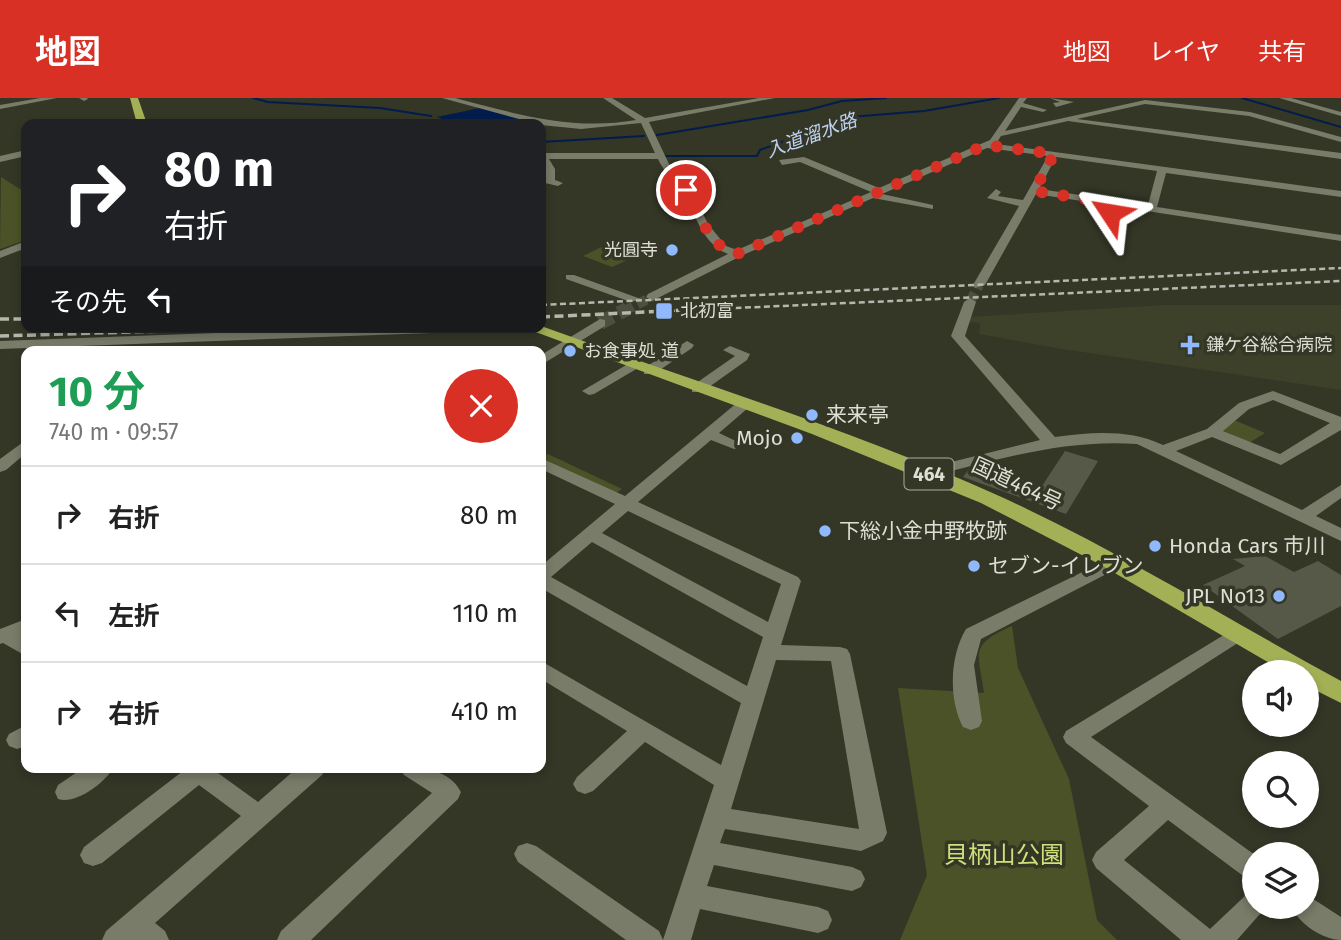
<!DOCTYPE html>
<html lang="ja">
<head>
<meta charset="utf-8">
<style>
	:root { --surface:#fff; --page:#f6f6f6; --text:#222; --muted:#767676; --line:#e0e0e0; --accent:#d93025 }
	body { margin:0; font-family:"Fira Sans","Noto Sans JP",sans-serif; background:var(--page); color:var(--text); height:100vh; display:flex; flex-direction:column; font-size:26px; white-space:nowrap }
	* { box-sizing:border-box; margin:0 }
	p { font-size:23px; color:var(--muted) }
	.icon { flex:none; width:38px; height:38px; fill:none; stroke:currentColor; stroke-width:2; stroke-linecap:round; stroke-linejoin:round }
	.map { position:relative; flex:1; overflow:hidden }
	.side { position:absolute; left:21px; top:248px; width:525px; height:427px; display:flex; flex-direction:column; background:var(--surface); border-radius:14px; box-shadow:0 4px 10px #0003 }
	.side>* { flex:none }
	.hud { position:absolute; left:21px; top:21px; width:525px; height:214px; border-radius:14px; box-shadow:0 4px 10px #0003; background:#202124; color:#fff; overflow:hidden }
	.tools { position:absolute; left:1242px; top:562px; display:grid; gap:14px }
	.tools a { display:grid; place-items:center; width:77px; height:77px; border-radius:50%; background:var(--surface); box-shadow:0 4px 10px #0003; font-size:35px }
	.pin { position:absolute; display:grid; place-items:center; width:60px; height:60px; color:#fff; margin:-30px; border:4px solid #fff; border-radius:50%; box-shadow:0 2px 7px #0007 }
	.me { position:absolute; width:77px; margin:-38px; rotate:303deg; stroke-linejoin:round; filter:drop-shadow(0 0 5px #0008) }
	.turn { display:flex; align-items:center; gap:24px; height:147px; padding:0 28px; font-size:32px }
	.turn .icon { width:91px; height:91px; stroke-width:2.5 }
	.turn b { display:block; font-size:49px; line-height:60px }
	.then { display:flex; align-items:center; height:66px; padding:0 28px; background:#0003; gap:14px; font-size:26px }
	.round { display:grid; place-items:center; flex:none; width:74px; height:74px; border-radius:37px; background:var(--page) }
	.overview { display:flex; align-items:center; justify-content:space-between; height:119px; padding:0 28px }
	h1 { font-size:42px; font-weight:700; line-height:52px; color:#1e9e55 }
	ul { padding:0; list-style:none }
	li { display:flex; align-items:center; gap:21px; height:98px; padding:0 28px; border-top:2px solid var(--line) }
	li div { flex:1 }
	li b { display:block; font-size:26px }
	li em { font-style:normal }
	header { display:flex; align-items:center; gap:42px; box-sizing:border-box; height:98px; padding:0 35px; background:var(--accent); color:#fff }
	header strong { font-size:33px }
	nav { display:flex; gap:38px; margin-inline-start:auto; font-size:24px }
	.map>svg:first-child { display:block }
	.built { fill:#3d4129 }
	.green { fill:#4b5228 }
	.water { fill:#021c4d }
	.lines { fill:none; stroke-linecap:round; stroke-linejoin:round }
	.stream { stroke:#021c4d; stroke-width:2 }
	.building { fill:#565947 }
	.minor-tunnel-far1 { stroke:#4d5040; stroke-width:10; stroke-dasharray:10 5; stroke-linecap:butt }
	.minor-tunnel { stroke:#4d5040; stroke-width:14; stroke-dasharray:14 7; stroke-linecap:butt }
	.minor { fill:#797c69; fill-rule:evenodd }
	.highway { fill:#a4b056; fill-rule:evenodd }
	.rail-far1 { stroke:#b6b8ad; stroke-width:2.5; stroke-dasharray:6 3.5; stroke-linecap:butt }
	.rail { stroke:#b6b8ad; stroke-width:3.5; stroke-dasharray:9 4.5; stroke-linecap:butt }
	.route { stroke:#d93025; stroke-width:12; stroke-dasharray:0 21.6 }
	.poi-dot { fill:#90b8fd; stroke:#343726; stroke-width:2.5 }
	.labels { text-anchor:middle; stroke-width:7; stroke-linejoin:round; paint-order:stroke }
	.far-poi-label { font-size:18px; fill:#dddfd5; stroke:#343726; text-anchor:start }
	.far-water-label { font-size:19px; font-style:italic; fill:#bed1f2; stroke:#343726 }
	.shield { fill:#343726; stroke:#aaada0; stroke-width:2 }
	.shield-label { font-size:19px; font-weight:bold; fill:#dddfd5 }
	.poi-label { font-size:21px; fill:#dddfd5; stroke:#343726; text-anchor:start }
	.street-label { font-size:21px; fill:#dddfd5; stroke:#343726 }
	.near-park-label { font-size:24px; fill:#d0df7a; stroke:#343726 }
</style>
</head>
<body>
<header>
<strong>地図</strong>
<nav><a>地図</a><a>レイヤ</a><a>共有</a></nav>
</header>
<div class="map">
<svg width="1341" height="842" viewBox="0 0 1341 842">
	<rect width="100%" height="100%" fill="#343726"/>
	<path class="built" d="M1164,207H1341V292L1062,251L979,236L980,225L966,224L967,219Z"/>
	<g class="green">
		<path d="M1,79L26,95V142L0,151Z"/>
		<path d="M614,143L627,148L635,145L652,151L612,169L583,158Z"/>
		<path d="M1234,322L1265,335L1249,345L1222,332Z"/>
		<path d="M548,356L622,391L616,395L542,360Z"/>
		<path d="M1012,528L1018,570L1069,681L1097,822L1117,842H900L927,777L898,590L984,595C978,553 969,547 1012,528Z"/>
	</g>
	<path class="water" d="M480,10L529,24L458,26L437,19Z"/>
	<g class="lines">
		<g class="stream">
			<path d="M253,0L268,4L380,10L431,18"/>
			<path d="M1242,0L1341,29"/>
			<path d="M442,21L445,22"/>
			<path d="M657,37L808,12L842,3L886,0"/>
			<path d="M541,44L644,38"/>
			<path d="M665,58H757L760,52L850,19L924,13L999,0"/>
		</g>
	</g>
	<g class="building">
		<path d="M1065,353L1098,363L1066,416L963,379L969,371L981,368L1042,388Z"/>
		<path d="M1265,458L1294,474L1318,463L1341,477V508L1278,541L1203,487L1245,468L1233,461Z"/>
	</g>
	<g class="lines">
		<g class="minor-tunnel-far1">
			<path d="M970,204L979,187"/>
			<path d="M624,213L652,199"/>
		</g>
		<path class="minor-tunnel" d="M600,225L627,211"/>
		<g class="minor">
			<path d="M40,0H57L0,11V7Z"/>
			<path d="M79,0H87L88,1L84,3Z"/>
			<path d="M442,0H455C516,16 573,33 636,22L603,0H612L645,20L759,0H775L649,24L670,68L691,92L708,126L726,148L737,152L871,94L800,64L782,67L779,62L804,59L879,90L990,42L1019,0H1027L1023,5L1047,12L1043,14L1021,9L1005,33L1145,2L1250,14L1341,39V44L1249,18L1145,6L1077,21L1341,55V61L1068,23L1001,38L996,46L1341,93V99L1166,75L1157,109L1341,137V143L1036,96L985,187L975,190L973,187L1019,108L987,100L996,91L1001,94L998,98L1023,102L1048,58L987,50L882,96L933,107V111L873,100L743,157L652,203L646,199L648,196L728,156C700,145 696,113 680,91C673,81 663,73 658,61H549L555,71V82L563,85L558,88L545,85C545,74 540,65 541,55H655L641,25L581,31L541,27ZM1056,59L1157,73L1148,107L1039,91Z"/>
			<path d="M1050,0L1074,4L1056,9L1053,5L1060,4Z"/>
			<path d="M1279,0H1291L1341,14V18Z"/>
			<path d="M26,52V58L0,64V58Z"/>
			<path d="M26,143V150L0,160V153Z"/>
			<path d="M566,177H574L641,201L631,204L566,181Z"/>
			<path d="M970,200L976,204L965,238L1055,339C1091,334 1130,331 1163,347L1207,331L1239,305L1273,293L1341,319V332L1281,367L1212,339L1176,353L1302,412L1341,387V400L1316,418L1341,430V443L1137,346C1063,341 996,362 925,380L919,378L917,375L919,372L1040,342L951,238L964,204ZM1273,302L1330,325L1280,356L1223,333L1249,311Z"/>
			<path d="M600,221L605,222V228L541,267V257Z"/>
			<path d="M374,229H492L486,233L0,251V243Z"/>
			<path d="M687,243L694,247L692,250L654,276H644V270Z"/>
			<path d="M730,248L750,256L747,262L702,294H692V288L735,258L723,252Z"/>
			<path d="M633,263L638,264V270L594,296L589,297L582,293Z"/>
			<path d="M743,303L750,307L748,310L719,335L742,346L740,349L734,351L711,342L638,404L798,479L801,483L781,547L840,549L847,551L850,556L887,735L883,743L861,753L725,731L720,745L852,769L861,773L865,781L861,789L852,793L714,767L707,788L818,809L828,813L832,822L828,831L818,835L700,811L691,842H663L714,687L645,644L593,693L585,696L577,693L573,686L577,679L627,633L541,581V563L721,667L741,605L541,490V468L615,406L541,371V360L625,398L738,304ZM628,413L781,486L768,524L602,435ZM592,444L763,539L747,588L551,479ZM776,562L831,563L859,731L731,711Z"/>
			<path d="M26,342V355L6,372L0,374V361Z"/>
			<path d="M1113,459L1122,465L1120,469L981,541L974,567L982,623L979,629L971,632L963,629C948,601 950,557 966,531Z"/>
			<path d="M26,521V536L22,538L26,541V558L3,545L0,546V531Z"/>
			<path d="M1237,529L1244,531L1247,536L1244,541L1091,639L1255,757V784L1246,780L1168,722L1124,762L1210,831L1246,797L1255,794V808H1267L1237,842H1181L1096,770L1092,762L1096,754L1149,708L1066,645L1063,639L1066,633Z"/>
			<path d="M26,627V648L17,651L9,648L6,642L9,636Z"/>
			<path d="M83,670H113C105,685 75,707 58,701L55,694L58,687Z"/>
			<path d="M181,670H211L258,704L297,670H326L322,677L155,825L165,833L169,842H102L106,833L241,718L199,687L102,765L93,768L84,765L80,757L84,749L183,673Z"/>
			<path d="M400,670C423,670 449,671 461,694L458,701L311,842H277L281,833L432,695L404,677Z"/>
			<path d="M527,745L536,748L659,833L663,842H626L518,764L514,756L518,748Z"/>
			<path d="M1307,797L1341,819V842C1323,842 1298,825 1291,808H1307Z"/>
		</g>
		<g class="highway">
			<path d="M130,0H138L147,26H137Z"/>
			<path d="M541,228C693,283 849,331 997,397C1116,451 1227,521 1341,583V605L1307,588V574H1285L1101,467L981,405L812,336L522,229Z"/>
		</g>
		<g class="rail-far1">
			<path d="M541,207L1341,170"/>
			<path d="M669,213L1341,183"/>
		</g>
		<g class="rail">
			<path d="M541,219L708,211"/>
			<path d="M0,221H26"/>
			<path d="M0,238L293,229"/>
		</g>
	</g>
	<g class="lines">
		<path class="route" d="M686,92C701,115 707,149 737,156L986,47L1054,56L1034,93L1113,105L1110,115"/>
	</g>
	<g class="poi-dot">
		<circle cx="672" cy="152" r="7"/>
		<rect x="655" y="204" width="18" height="18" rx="3.5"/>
		<path d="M1186.5 236.5h7v7h7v7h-7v7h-7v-7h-7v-7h7z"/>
		<circle cx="570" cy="253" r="7"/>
		<circle cx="812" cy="317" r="7"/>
		<circle cx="797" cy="340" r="7"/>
		<circle cx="825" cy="433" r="7"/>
		<circle cx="1155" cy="448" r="7"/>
		<circle cx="974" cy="468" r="7"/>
		<circle cx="1279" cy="498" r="7"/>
	</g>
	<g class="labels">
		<g class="far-poi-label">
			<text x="658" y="158" text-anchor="end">光圓寺</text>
			<text x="680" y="219">北初富</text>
			<text x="1206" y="253">鎌ケ谷総合病院</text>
			<text x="584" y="259">お食事処 道</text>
		</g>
		<g class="far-water-label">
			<text transform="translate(811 37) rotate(-20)" y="7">入道溜水路</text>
		</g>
		<rect class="shield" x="904.5" y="360.5" width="49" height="31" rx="5"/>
		<g class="shield-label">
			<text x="929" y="383">464</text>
		</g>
		<g class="poi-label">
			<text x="826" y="324">来来亭</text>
			<text x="783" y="347" text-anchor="end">Mojo</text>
			<text x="839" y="440">下総小金中野牧跡</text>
			<text x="1169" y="455">Honda Cars 市川</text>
			<text x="988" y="475">セブン-イレブン</text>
			<text x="1265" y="505" text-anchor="end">JPL No13</text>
		</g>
		<g class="street-label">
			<text transform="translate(1017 386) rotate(25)" y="7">国道464号</text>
		</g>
		<g class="near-park-label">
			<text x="1004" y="765">貝柄山公園</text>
		</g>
	</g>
</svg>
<div class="tools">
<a><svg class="icon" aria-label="sound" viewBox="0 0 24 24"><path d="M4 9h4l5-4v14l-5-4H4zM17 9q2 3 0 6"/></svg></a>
<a><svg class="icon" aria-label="search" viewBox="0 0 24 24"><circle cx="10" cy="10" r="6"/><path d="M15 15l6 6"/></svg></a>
<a><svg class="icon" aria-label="layers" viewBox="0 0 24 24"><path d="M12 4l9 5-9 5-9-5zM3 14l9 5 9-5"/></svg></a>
</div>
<div class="pin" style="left:686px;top:92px;background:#d93025"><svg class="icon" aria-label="arrive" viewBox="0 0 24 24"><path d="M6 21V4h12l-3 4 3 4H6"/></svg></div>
<svg class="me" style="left:1110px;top:115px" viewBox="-20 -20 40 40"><path d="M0-17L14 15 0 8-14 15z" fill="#d93025" stroke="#fff" stroke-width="4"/></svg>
<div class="hud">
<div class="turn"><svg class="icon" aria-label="right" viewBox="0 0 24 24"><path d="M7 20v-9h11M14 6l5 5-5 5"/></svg><div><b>80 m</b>右折</div></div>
<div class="then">その先<svg class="icon" aria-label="left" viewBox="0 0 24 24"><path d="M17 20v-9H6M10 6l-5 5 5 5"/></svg></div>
</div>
<section class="side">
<div class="overview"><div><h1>10 分</h1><p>740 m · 09:57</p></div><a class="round" style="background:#d93025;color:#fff"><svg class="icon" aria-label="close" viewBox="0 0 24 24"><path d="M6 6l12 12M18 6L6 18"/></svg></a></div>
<ul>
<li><svg class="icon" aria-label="right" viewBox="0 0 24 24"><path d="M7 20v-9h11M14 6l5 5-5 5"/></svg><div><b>右折</b></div><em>80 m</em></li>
<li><svg class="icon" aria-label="left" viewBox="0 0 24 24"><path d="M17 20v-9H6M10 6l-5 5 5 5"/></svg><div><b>左折</b></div><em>110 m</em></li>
<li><svg class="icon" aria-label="right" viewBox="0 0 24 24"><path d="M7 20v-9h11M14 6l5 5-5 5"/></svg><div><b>右折</b></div><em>410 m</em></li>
</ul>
</section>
</div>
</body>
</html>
